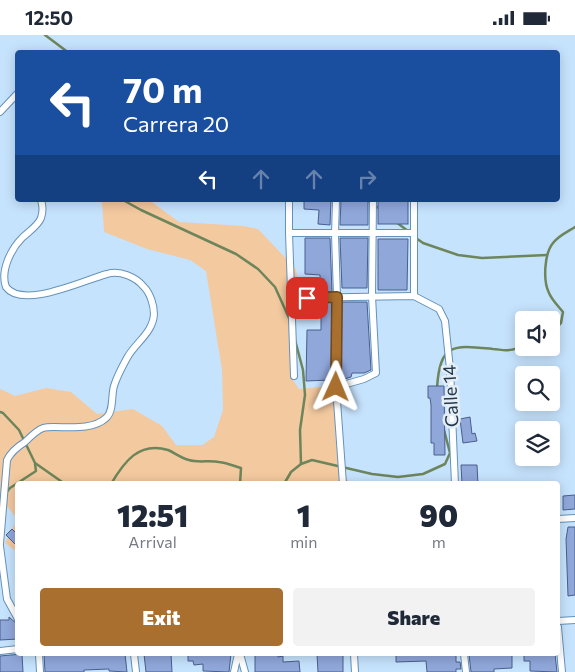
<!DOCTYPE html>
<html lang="en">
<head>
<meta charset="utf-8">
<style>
	:root { --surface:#fff; --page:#f2f2f3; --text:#1f2937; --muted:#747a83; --accent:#a96f2e }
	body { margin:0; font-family:Commissioner,sans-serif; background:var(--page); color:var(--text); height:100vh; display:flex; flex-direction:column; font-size:19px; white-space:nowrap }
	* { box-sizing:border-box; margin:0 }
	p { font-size:16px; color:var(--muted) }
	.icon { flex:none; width:28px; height:28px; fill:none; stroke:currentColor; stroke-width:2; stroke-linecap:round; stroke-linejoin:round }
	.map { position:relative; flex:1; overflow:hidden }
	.panel { position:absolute; left:15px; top:446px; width:545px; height:175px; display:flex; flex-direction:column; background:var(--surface); border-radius:5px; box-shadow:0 2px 12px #0003 }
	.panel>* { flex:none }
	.banner { position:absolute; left:15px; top:15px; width:545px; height:152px; border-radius:5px; box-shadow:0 2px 12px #0003; background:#1a4fa0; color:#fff; overflow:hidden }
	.controls { position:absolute; left:515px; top:276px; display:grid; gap:10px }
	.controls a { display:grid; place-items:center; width:45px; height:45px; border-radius:5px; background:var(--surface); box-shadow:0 2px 12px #0003; font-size:25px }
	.pin { position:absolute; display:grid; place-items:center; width:42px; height:42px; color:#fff; margin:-21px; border-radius:10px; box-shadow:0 2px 8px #0006 }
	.me { position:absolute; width:55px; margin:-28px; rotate:1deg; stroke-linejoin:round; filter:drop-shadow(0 0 4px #0008) }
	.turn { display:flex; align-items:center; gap:18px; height:105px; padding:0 25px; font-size:22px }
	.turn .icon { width:65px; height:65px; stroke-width:2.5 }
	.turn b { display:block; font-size:35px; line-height:42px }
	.lanes { display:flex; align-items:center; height:48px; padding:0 25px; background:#0003; justify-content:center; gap:25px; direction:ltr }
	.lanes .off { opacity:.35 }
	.eta { display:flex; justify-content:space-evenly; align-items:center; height:85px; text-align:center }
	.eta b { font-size:30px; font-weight:800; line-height:35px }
	.cta { display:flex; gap:10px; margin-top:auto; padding:10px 25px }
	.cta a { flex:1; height:58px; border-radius:5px; background:var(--accent); color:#fff; font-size:20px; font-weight:800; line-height:58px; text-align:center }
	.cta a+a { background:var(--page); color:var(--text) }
	.status { display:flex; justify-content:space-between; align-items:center; height:35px; padding:0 25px; background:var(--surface); direction:ltr }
	.status svg { height:14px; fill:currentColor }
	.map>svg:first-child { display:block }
	.green { fill:#f3c99f }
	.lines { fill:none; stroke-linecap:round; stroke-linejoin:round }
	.stream { stroke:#6d855a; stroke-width:2.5 }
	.building { fill:#90a7da; stroke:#4a5e8c }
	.street-casing { stroke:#6492bb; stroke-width:8 }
	.street { stroke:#fff; stroke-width:6 }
	.route-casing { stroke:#6e481e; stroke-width:12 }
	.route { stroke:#a96f2e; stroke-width:9 }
	.labels { text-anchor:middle; stroke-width:5; stroke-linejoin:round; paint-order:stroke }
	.street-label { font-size:18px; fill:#243849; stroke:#e3edf6 }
</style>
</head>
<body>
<div class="status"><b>12:50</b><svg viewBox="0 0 49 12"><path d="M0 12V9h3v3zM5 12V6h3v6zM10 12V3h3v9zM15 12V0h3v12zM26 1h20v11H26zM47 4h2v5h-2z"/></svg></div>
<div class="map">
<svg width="575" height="637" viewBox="0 0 575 637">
	<rect width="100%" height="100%" fill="#c6e3fd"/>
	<g class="green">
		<path d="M102,165H149L179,187L243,191L258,194L296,234L300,264L292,306L291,342L299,354L352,349C348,355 342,362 339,369C331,395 336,426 350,449H18L17,484L0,462V354L15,361L46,353L71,357L97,379L133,374L162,391L176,410H202L214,402L223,375L222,335L206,236L190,225L147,214L104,197Z"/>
		<path d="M17,485V517L5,508Z"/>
	</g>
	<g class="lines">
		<g class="stream">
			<path d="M45,0L69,18"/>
			<path d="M123,165L141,175L236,219L258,234L275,252L289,283"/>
			<path d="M367,165L380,174"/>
			<path d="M396,187L408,196"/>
			<path d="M416,203L423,208L458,220L482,223L547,220"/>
			<path d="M551,299L561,288L563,277C558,271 552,265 549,258C543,246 544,219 553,208C558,201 567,197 575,192"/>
			<path d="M295,305L303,335L305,360L300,395L301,429"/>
			<path d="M437,353C440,307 454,310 493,314C498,314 504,316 509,315C514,315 519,312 524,311"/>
			<path d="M0,377L3,378L19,395L35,428L65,449"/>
			<path d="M111,449C124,427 139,406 168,415C175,418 181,423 189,425C198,428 209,425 219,427C227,428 234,431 241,433L240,449"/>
			<path d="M284,449L291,437L301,429L312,425L372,439L398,442L423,439L445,429L450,418L444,395"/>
			<path d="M6,458L10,453L36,436L35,429"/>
		</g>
	</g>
	<g class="building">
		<path d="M304,165H331L330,190L318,189L319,175L304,174Z"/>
		<path d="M341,165H368V190H340Z"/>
		<rect x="378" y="165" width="30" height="24"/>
		<path d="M305,203H330L332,257H324V244H320V240L305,239Z"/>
		<path d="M340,203H368L367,253H342Z"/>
		<path d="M378,204H408L407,255H378Z"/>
		<path d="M332,267L331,345L306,346L307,295H321V280H307V268Z"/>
		<path d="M342,267H367L371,335L364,338H352L351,342L341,345Z"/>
		<path d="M428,351H444L445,420H434V408H431V370L430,363H428Z"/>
		<path d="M470,382L472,399L475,398L477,406L463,408L460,384Z"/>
		<path d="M461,430H477L478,449H462Z"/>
		<path d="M575,460V474L563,475V461Z"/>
		<path d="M568,492H575V560L568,561L566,504Z"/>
		<path d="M12,494L18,500V512L6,500Z"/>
		<path d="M9,582L17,589L18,604L0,605V585H9Z"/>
		<path d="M22,619L23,637H0V621Z"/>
		<path d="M44,619H125L127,637L109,636V634L84,635V637H45Z"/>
		<path d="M144,619H171L172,637H146Z"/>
		<path d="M188,619H231L229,637L203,636V629L194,630L193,626H188Z"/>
		<path d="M255,619H278V622L283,621V627L299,626L300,637H255Z"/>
		<path d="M317,619H343V637H318Z"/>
		<path d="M396,619H456V627H460L461,634H456V637H427L426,626L396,627Z"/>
		<path d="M469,619H512V633L494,634V637H471Z"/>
		<path d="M524,619H555L557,637L530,636V626H524Z"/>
	</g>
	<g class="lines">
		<g class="street-casing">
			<g id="street">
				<path d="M0,77L18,58"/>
				<path d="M289,165V198L294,341"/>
				<path d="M336,165L335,199L337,262L336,352L343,449"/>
				<path d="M414,165V261"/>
				<path d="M289,198H414"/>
				<path d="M292,263L414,261L439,274L445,286L450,334L455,449"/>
				<path d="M336,352L364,344L376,338L372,261L373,165"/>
				<path d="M558,484L575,483"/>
				<path d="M0,509L7,425C11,417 17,412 25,407C30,402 37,395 43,393C46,392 51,392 54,392C70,392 93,395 106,383C114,376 111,361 114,351C117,341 122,332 127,323C135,308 153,298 154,279C154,270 150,258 144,252C136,242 120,235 107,239C86,244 23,275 6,252C0,236 11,214 22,203C28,197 38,191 41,183C43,177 43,171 41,165"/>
				<path d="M0,511L7,564L18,584"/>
				<path d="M558,586L575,585"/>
				<path d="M558,592L562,637"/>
				<path d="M0,616L18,614"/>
				<path d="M39,619L40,637"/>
				<path d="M134,619L136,637"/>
				<path d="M240,619L245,637"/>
				<path d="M354,619L355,637"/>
				<path d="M464,619L466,637"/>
				<path d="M234,637L238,619"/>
			</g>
		</g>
		<use href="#street" class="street"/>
	</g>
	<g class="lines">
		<g class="route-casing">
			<path id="route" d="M307,263L337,262L336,352"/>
		</g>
		<use href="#route" class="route"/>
	</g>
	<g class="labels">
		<g class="street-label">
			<text transform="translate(451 361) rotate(-93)" y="6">Calle 14</text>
		</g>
	</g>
</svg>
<div class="controls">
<a><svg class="icon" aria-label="sound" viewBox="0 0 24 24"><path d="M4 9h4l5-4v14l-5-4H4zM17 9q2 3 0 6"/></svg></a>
<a><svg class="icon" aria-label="search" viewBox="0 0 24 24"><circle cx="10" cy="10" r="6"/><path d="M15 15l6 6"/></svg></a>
<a><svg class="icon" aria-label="layers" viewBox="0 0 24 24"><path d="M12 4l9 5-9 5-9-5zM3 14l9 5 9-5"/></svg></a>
</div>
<div class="pin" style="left:307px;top:263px;background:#d93025"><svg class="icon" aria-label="arrive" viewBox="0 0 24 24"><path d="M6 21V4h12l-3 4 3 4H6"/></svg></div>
<svg class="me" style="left:336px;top:352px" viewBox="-20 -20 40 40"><path d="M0-17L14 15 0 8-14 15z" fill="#a96f2e" stroke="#fff" stroke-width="4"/></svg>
<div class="banner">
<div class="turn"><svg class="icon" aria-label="left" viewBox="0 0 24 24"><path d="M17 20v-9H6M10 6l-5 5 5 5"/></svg><div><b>70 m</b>Carrera 20</div></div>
<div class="lanes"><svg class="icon" aria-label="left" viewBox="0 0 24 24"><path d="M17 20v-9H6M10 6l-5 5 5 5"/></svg><svg class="icon off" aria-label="ahead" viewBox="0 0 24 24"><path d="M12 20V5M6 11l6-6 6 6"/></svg><svg class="icon off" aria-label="ahead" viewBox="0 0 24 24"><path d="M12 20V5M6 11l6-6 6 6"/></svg><svg class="icon off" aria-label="right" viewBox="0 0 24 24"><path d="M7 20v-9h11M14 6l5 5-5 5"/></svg></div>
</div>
<section class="panel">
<div class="eta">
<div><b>12:51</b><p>Arrival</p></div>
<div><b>1</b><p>min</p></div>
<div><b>90</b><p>m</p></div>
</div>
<div class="cta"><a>Exit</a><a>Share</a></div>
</section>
</div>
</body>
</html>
